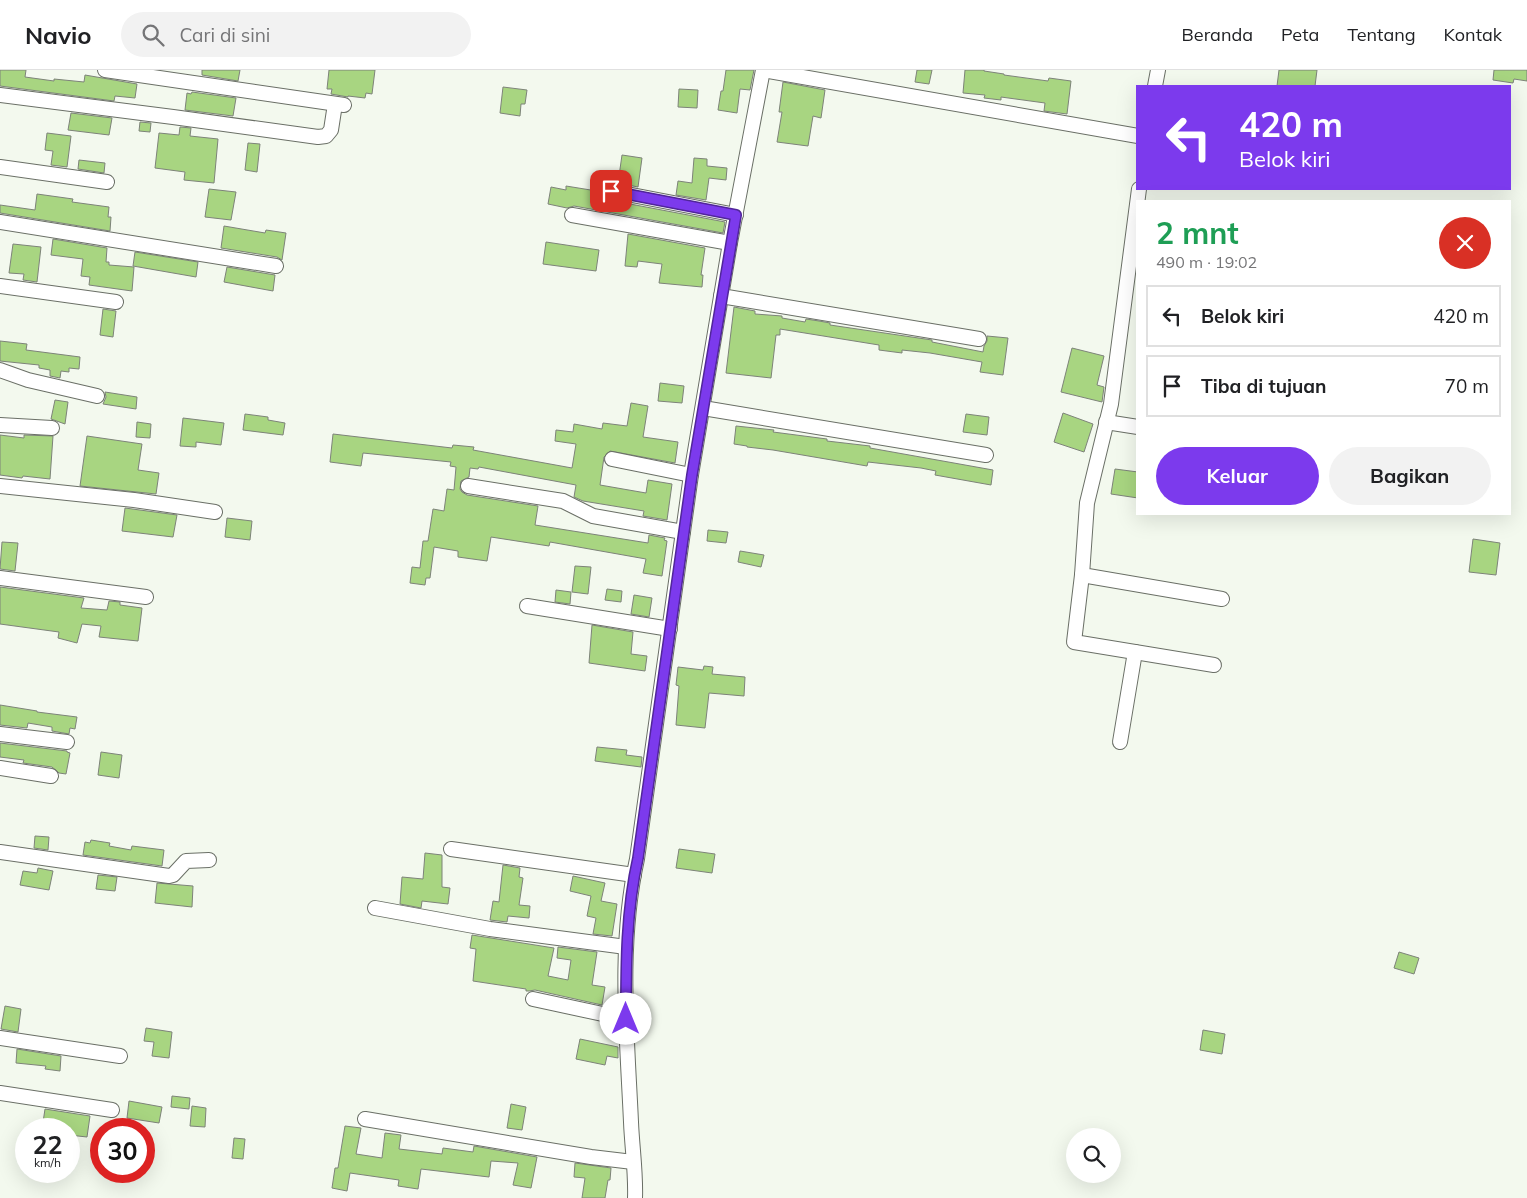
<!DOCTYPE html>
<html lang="id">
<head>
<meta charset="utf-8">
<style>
	:root { --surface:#fff; --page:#f2f2f2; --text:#202124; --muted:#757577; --line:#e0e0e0; --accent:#7c3aed }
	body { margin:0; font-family:Mulish,sans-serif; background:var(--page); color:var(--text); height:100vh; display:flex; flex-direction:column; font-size:19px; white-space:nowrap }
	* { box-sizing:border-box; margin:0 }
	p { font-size:16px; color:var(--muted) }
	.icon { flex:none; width:28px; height:28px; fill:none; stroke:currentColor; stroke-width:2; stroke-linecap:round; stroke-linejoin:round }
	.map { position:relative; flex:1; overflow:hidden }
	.panel { position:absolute; left:1136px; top:130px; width:375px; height:315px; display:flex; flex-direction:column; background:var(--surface); border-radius:0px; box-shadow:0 5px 20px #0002 }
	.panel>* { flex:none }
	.guide { position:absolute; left:1136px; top:15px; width:375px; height:105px; border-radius:0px; box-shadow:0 5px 20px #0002; background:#7c3aed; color:#fff; overflow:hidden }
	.controls { position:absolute; left:1066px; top:1058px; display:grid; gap:10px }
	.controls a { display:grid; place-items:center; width:55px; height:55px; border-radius:50%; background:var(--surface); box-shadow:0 5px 20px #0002; font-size:25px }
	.speed { position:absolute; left:15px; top:1048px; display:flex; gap:10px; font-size:25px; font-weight:700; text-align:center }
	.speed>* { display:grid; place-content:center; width:65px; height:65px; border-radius:50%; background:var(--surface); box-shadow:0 5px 20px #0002; line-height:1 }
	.speed small { font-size:12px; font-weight:400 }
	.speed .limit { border:8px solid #d22; background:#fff; color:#111 }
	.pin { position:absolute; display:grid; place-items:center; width:42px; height:42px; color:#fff; margin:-21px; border-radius:10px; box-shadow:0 2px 8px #0006 }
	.me { position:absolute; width:55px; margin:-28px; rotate:0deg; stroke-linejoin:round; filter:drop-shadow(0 0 4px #0008) }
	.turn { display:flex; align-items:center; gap:18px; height:105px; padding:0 20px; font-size:22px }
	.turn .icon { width:65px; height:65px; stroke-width:2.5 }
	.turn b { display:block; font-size:35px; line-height:42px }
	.round { display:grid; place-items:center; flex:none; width:52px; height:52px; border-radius:26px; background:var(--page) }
	.headline { display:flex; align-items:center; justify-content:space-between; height:85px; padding:0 20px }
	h1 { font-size:30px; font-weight:700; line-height:38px; color:#1e9e55 }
	.primary-button { display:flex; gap:10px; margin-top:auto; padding:10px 20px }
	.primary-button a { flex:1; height:58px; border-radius:30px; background:var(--accent); color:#fff; font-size:20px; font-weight:700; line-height:58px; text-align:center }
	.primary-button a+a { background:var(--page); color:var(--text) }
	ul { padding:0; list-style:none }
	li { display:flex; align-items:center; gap:15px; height:62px; margin:0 10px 8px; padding:0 10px; border:2px solid var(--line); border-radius:0px }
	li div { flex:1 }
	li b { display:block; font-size:19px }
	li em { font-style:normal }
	header { display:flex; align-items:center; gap:30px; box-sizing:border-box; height:70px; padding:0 25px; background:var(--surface); border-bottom:1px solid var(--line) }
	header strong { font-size:24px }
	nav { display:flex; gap:28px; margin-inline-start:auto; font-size:18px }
	.search { width:350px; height:45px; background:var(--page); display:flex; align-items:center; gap:12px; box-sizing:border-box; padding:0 18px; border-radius:28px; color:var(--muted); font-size:19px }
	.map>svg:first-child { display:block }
	.building { fill:#a8d581; stroke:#7d8379 }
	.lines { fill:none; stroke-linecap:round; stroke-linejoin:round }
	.minor-casing { stroke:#6a6f66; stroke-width:16 }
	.minor { stroke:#fff; stroke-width:14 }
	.route-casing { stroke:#51269a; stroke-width:12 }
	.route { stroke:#7c3aed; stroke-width:9 }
</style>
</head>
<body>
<header>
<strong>Navio</strong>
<div class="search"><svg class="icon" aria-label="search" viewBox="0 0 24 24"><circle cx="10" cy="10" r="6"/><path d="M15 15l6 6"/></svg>Cari di sini</div>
<nav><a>Beranda</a><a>Peta</a><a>Tentang</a><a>Kontak</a></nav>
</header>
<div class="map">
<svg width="1527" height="1128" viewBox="0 0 1527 1128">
	<rect width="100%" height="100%" fill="#f3f9ee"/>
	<g class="building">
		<path d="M0,0H26L25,7L54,11V9L84,12L85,5L137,14L135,28L115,26L114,31L0,16Z"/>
		<path d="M202,0H240L238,11L202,5Z"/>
		<path d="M329,0H375L372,24L366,23L365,28L348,26V27L331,24L332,19H327Z"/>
		<path d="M726,0H754L750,20L740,19L737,43L718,40L721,21H723Z"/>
		<path d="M917,0H932L929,14L915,12Z"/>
		<path d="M965,0H984V1L1004,4V5L1048,11L1049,8L1071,11L1067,44L1044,41L1045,33L1001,27V30L984,28L985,25L963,23Z"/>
		<path d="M1279,0H1317L1315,16H1277Z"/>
		<path d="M1494,0H1527V11L1514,9L1513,13L1493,10Z"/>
		<path d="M783,12L825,20L821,48L813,46L808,76L777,72L782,42H779Z"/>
		<path d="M503,17L527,20L525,34H521L520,46L500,43Z"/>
		<path d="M679,19L698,20L697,38L678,37Z"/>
		<path d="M192,22L236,28L233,46L185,40L187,23L191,24Z"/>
		<path d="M71,43L112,48L109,65L68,60Z"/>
		<path d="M140,52L151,53L150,62L139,61Z"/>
		<path d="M180,57L191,58L190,66L218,69L214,113L184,110L185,102L155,98L159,63L179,65Z"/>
		<path d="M47,63L71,66L67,97L51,95L53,81L45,80Z"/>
		<path d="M248,73L260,74L257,102L245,100Z"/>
		<path d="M622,85L642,88L638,117L618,113Z"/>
		<path d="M694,88L707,89V96L727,98L726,110L709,108L706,130L676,125L678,111L692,113Z"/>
		<path d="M79,90L105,93L104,103L78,99Z"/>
		<path d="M566,116L603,122L605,127L609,130L725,152L723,163L574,136L567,138L548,134L551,117L566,120Z"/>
		<path d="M209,119L236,122L231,150L205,147Z"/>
		<path d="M37,124L73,129L72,132L109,137L108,147H111L110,161L0,143V135L35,140Z"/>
		<path d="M224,156L265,163L266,160L286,163L282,190L277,187L221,178Z"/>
		<path d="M628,164L705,178L701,205H703L702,217L659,213L662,194L638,191L637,197L625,196Z"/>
		<path d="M53,169L107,178L106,192H109V195L134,197L132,221L89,215L90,207L81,206L83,189L51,185Z"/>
		<path d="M546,172L599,180L596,201L543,194Z"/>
		<path d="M13,174L41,177L37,212L23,210L24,204L9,203Z"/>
		<path d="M135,182L198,192L196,207L133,196Z"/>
		<path d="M227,197L275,205L273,221L224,212Z"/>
		<path d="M734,237L755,241V244L782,246V248L805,252L806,249L819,251L830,253V255L932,270V272L983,282L984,276L987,271V266L1008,268L1003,305L980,302L982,292L930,283L902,280V283L879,280V275L780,259V265H776L771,308L726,303Z"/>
		<path d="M103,239L116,241L113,267L100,265Z"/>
		<path d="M0,271L27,274L26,280L80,287L79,299L69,298V302L61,301L60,308L50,306V300L39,298V295L0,291Z"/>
		<path d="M1072,278L1104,286L1097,315L1104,317L1102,332L1061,322Z"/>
		<path d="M660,313L684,316L682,333L658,331Z"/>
		<path d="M105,322L137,327L136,339L103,334L106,327Z"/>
		<path d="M55,330L68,332L65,354L51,349Z"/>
		<path d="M631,333L648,336L643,367L678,372L675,393L610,381L604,387L600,415L646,423L648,410L672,414L667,450L643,446L644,441L583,431L574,427L576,415L479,397L478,399L470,398L469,407L461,411L460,419L462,422L467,425L538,436L535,455L648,473L649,465L665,468L664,470L667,471L662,506L643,503L646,489L550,472L549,476L491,467L487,491L458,487V481L434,477L430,508H426L425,515L410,513L412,497L420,498L423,471H428L433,439L444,441L447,419L454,420L456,397L450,396L451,392L363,383L361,396L330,392L333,364L452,378L453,375L474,377L473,380L572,398L576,374L555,371L556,360L573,362L574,354L602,359L603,353L627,356Z"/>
		<path d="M1063,343L1093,354L1084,382L1054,372Z"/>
		<path d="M245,344L268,347V350L285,353L283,365L243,360Z"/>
		<path d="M966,344L989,347L987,365L963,362Z"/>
		<path d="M183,348L224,353L221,375L196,372V377L180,376Z"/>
		<path d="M137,352L151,354L150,368L136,367Z"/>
		<path d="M736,356L774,360L773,362L827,369V371L870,376V378L993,400L991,415L935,405L936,401L921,398L868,392L867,396L773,380L747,377V376L734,374Z"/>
		<path d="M0,365L24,368V365L53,366L50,409L23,406L22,408L0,405Z"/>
		<path d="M87,366L142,374L138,400L159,403L156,424L80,416Z"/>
		<path d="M1115,399L1138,402V428L1111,424Z"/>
		<path d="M125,438L177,445L173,467L122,461Z"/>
		<path d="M227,448L252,451L250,470L225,467Z"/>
		<path d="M708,460L728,462L726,473L707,471Z"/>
		<path d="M1473,469L1500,473L1496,505L1469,502Z"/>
		<path d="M2,472L18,473L15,501L0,499Z"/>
		<path d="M740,481L764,485L761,497L738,492Z"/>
		<path d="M575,496L591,497L588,524L572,522Z"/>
		<path d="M0,517L84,528L81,538L107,540L109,531L120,532V535L142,538L138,571L99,567L101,556L82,554L77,573L58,568L59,562L0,554Z"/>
		<path d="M607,519L622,521L621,532L605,530Z"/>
		<path d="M556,520L571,522L570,534L555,532Z"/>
		<path d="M634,525L652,528L649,547L631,544Z"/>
		<path d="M592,555L633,562L631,584L647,586L645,601L589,593Z"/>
		<path d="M704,596L713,597L712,604L745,607L744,626L709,623L705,658L676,655L679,616L676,615L678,597L703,600Z"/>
		<path d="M0,635L37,641V642L77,647L75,659L70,658L69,664L52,661V657L28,653L27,658L0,655Z"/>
		<path d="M0,673L67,681V682L70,683L66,704L59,703L52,697L23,693L24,690L0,687Z"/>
		<path d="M597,677L627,680L626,685L642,687L641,697L595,691Z"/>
		<path d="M101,682L122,685L119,708L98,705Z"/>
		<path d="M35,766L49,767L48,780L34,778Z"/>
		<path d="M91,770L110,773L109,776L131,780L132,776L164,780L162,796L83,785L85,772L90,773Z"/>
		<path d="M679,779L715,784L712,803L676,798Z"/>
		<path d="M425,783L442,785V817L450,818L448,834L422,831L421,838L400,834L402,807L423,809Z"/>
		<path d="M503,795L520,798L519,807L523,808L519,835L530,836L529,848L508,846L507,852L490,850L493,831L499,832Z"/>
		<path d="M38,798L53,801L49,820L20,815L23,801L37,803Z"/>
		<path d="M98,805L117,807L115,821L96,819Z"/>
		<path d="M573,806L605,813L601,831L617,834L612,866L593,864L596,848L587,846L591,826L570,821Z"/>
		<path d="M157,813L193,816L192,837L155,833Z"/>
		<path d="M472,865L554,878L548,906L568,910L571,890L557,888L558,877L597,882L592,915L605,917L602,935L535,920L529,921H526V919L473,911L476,879L470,878Z"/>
		<path d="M1399,882L1419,888L1414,904L1394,898Z"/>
		<path d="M5,936L21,939L18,962L1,959Z"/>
		<path d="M146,958L172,962L169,988L152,986L154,972L144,971Z"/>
		<path d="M1203,960L1225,964L1222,984L1200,980Z"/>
		<path d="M580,969L618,977V988L607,986L605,995L576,989Z"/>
		<path d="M17,979L61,986L60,1001L45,999L46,996L16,993Z"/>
		<path d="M172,1026L190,1028L189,1039L171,1037Z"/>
		<path d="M129,1031L162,1037L159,1053L127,1048Z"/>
		<path d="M511,1034L526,1037L522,1060L507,1058Z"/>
		<path d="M192,1036L206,1038L205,1057L190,1056Z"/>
		<path d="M45,1039L90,1046L87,1067L69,1065V1059H42Z"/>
		<path d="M345,1056L361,1058L356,1084L382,1088L385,1063L401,1065L399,1079L442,1084L443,1078L473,1082L474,1076L537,1087L531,1118L513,1115L518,1093L491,1091L489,1107L421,1099L418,1119L398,1116L399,1110L350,1103L347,1121L332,1118L335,1098H338Z"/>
		<path d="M234,1068L245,1069L243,1089L232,1088Z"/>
		<path d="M575,1093L611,1098L610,1110H608L605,1128H582L585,1108L574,1107Z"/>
	</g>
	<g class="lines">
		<g class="minor-casing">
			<g id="minor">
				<path d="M105,0L344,35"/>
				<path d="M763,0L1138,66"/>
				<path d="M1155,16L1158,0"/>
				<path d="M0,25L173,47L318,67L326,66L331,60L335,34"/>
				<path d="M0,97L107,112"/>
				<path d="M1139,119L1111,334L1087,433L1082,505L1222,529"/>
				<path d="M611,121L736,145"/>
				<path d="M572,145L730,173"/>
				<path d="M0,152L276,196"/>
				<path d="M0,216L116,232"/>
				<path d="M721,226L979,269"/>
				<path d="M0,300L28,310L97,326"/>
				<path d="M703,338L986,385"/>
				<path d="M1106,352L1138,357"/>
				<path d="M0,355L52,358"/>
				<path d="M612,389L691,405"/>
				<path d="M0,416L134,430L215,442"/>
				<path d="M468,416L563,431L593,446L683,462"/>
				<path d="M1082,505L1074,572L1214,595"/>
				<path d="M0,508L146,527"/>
				<path d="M527,536L670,559"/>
				<path d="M0,664L67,672"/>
				<path d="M1120,672L1135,582"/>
				<path d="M0,698L51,706"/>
				<path d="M451,779L634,805"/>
				<path d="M0,782L169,806L173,805L186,791L209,790"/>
				<path d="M375,838L490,859L626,877"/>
				<path d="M533,929L626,949"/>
				<path d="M0,968L120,986"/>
				<path d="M0,1023L112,1040"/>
				<path d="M365,1049L591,1087L633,1092"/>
				<path d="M635,1128C636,1103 632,1077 631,1052C627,964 618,875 637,789L691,405L730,173L763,0"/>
			</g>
		</g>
		<use href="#minor" class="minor"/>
	</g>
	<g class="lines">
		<g class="route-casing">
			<path id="route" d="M611,121L736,145L692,405L638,788C626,841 626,895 626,949"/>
		</g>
		<use href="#route" class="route"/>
	</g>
</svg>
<div class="controls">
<a><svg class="icon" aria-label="search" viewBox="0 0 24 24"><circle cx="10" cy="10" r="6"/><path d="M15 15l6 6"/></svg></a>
</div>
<div class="speed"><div>22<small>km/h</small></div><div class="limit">30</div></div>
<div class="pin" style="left:611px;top:121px;background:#d93025"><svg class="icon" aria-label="arrive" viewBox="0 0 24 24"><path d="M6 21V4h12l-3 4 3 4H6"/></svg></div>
<svg class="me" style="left:626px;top:949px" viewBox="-20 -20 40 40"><circle r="19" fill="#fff"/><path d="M0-13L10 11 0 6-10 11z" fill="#7c3aed"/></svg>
<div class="guide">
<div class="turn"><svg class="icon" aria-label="left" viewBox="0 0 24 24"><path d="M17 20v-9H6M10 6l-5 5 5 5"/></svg><div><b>420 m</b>Belok kiri</div></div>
</div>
<section class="panel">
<div class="headline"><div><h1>2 mnt</h1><p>490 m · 19:02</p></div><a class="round" style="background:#d93025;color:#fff"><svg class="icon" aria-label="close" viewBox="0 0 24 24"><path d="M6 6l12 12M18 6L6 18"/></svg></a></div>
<ul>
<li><svg class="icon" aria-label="left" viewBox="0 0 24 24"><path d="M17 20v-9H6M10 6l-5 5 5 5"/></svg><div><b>Belok kiri</b></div><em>420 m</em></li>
<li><svg class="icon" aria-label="arrive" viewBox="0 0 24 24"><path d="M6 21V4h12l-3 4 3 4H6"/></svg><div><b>Tiba di tujuan</b></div><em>70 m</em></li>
</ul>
<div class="primary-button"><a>Keluar</a><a>Bagikan</a></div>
</section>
</div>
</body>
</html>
